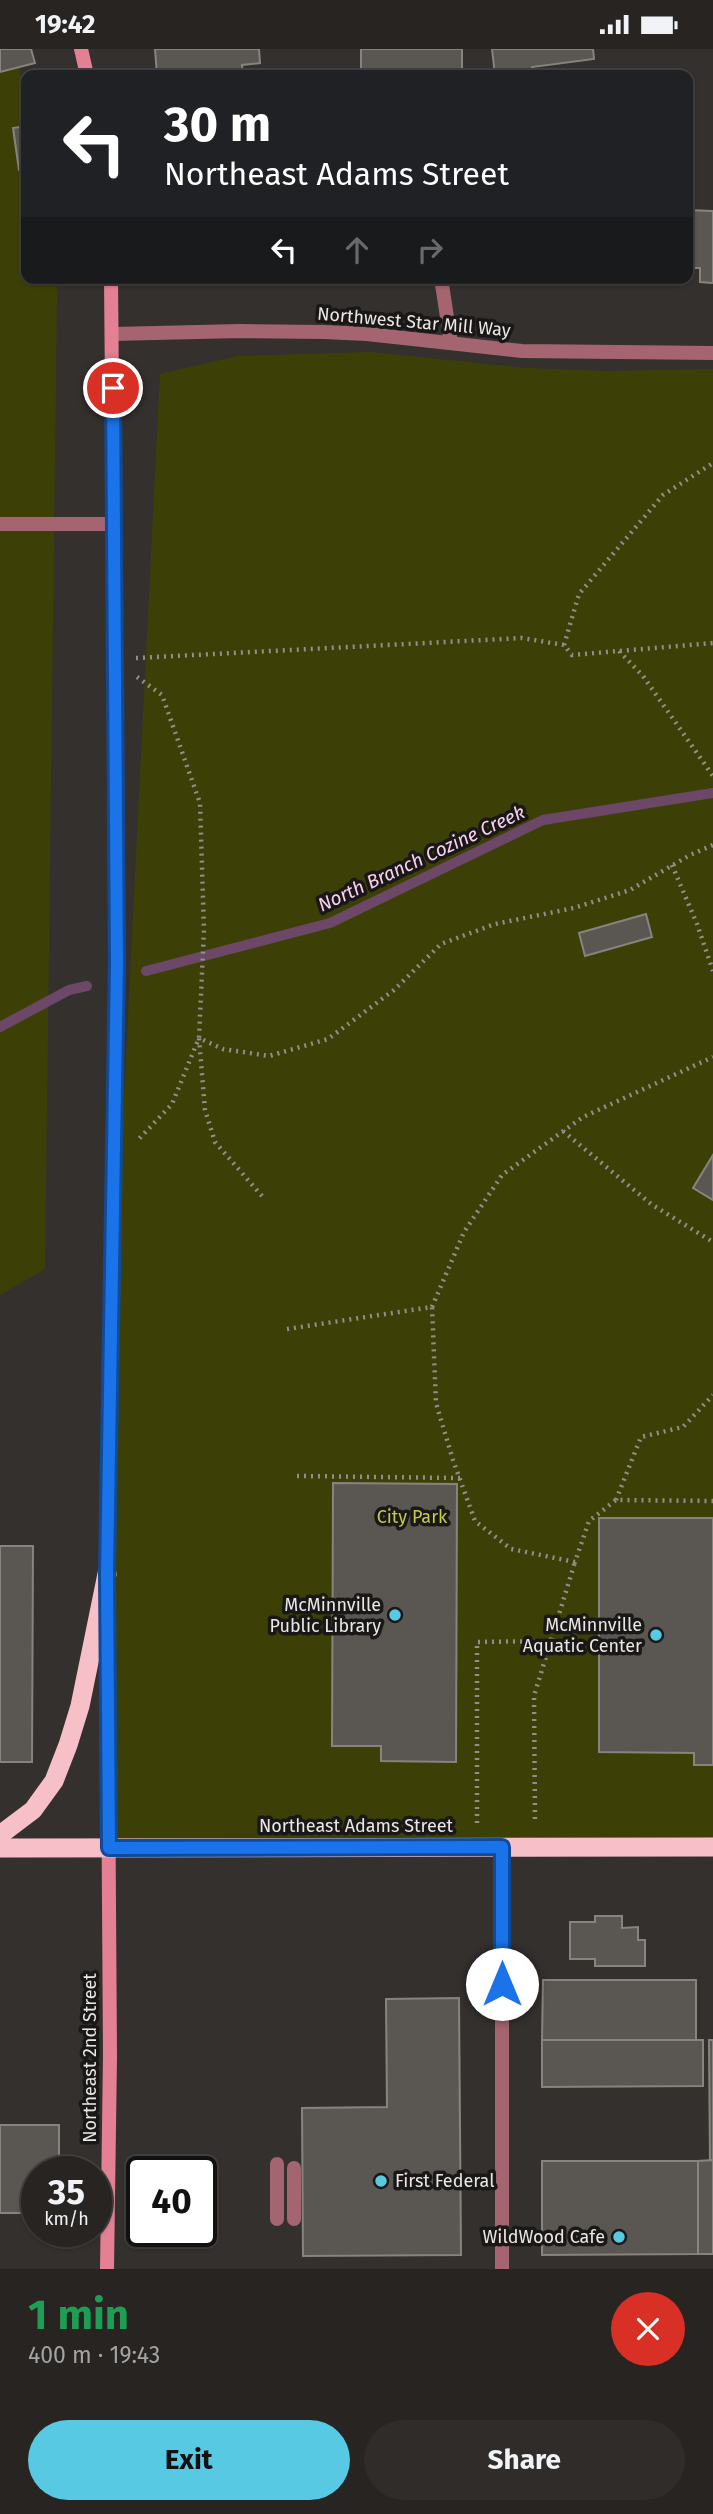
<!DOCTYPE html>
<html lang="en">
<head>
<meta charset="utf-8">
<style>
	:root { --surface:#272422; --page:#2f2c2a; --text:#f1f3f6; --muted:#a4a4a5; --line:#434140; --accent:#58c9e3 }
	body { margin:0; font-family:"Fira Sans",sans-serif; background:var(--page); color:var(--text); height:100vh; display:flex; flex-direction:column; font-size:26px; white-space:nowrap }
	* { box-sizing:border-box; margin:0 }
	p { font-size:23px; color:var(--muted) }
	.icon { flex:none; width:38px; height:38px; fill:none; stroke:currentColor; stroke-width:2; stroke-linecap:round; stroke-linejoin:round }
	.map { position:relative; height:2220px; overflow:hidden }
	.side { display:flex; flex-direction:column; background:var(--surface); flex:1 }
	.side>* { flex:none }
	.hud { position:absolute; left:21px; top:21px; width:672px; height:214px; border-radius:14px; box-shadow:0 2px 5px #0004,0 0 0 2px var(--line); background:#202124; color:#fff; overflow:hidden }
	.speed { position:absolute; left:21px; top:2107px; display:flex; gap:14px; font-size:35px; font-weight:700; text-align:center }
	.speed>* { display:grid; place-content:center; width:91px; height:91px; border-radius:50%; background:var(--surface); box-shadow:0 2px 5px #0004,0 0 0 2px var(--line); line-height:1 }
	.speed small { font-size:18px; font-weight:400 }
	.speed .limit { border:4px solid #111; border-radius:10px; background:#fff; color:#111 }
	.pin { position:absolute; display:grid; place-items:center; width:60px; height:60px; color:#fff; margin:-30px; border:4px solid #fff; border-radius:50%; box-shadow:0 2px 7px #0007 }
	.me { position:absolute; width:77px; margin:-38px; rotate:0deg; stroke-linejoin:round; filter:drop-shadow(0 0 5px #0008) }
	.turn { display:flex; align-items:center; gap:24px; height:147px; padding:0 28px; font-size:32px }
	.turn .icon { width:91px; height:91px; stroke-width:2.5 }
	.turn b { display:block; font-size:49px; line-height:60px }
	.lanes { display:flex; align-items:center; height:66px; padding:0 28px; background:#0003; justify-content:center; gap:35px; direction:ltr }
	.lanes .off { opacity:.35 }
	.round { display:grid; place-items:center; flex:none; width:74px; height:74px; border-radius:37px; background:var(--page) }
	.summary { display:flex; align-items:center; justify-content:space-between; height:119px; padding:0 28px }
	h1 { font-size:42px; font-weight:700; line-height:52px; color:#1e9e55 }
	.cta { display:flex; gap:14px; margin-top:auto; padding:14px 28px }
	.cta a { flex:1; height:80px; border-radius:42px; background:var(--accent); color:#111; font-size:28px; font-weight:700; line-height:80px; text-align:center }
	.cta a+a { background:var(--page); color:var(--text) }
	.status { display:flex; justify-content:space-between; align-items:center; height:49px; padding:0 35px; background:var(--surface); direction:ltr }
	.status svg { height:19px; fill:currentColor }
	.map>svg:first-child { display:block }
	.green { fill:#3d4006 }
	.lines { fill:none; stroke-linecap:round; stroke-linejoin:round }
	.stream { stroke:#6d4768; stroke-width:10 }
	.building { fill:#5a5753; stroke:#87837f; stroke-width:2 }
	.path { stroke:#918e8c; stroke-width:4.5; stroke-dasharray:2 5; stroke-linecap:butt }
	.service { stroke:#a46570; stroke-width:14 }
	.minor { stroke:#a46570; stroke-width:14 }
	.tertiary { stroke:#a46570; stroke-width:14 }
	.secondary { stroke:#e48094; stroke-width:14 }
	.trunk { stroke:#f7c0c8; stroke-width:19 }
	.route-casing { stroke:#114b97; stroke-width:18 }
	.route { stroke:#1a73e8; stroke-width:12 }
	.poi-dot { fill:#58c9e3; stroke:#1a1817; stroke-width:2.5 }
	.labels { text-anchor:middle; stroke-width:7; stroke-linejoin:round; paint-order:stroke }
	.street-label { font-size:18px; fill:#eae7e6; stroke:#1a1817 }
	.park-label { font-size:18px; fill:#c5cb44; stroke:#1a1817 }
	.poi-label { font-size:18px; fill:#eae7e6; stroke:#1a1817; text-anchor:end }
	.water-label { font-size:19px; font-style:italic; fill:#fad1f1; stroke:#1a1817 }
</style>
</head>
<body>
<div class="status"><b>19:42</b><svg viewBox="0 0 49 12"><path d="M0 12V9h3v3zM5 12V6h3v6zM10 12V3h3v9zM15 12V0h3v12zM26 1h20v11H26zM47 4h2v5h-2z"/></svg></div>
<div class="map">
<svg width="713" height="2220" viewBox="0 0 713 2220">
	<rect width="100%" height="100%" fill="#34302e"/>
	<g class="green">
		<path d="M0,0H16L26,59V229H55L57,242L45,1220L0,1246Z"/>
		<path d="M370,303L526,319L605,322L713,320V1798L109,1799L110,1330L160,325L238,307Z"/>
	</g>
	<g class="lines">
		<g class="stream">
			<path d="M146,922L330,874L543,771L713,744"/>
			<path d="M0,978L69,941L87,937"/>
		</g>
	</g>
	<g class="building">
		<path d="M0,0H31L35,14L0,23Z"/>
		<path d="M155,0H259L260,14L242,16L243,26H157Z"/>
		<path d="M361,0H462V25L361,23Z"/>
		<path d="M492,0H593L594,10L532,18L533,26H495Z"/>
		<path d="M26,77V119L19,121L13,79Z"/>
		<path d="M688,161L713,162V234L700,233V219H688Z"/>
		<path d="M294,229H419V233L295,235Z"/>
		<path d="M646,865L652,888L585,907L579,884Z"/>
		<path d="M713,1106V1151L693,1139Z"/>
		<path d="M333,1434L457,1435L456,1713L381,1712V1697H332Z"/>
		<path d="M599,1469H713V1716H694V1704L599,1703Z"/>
		<path d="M0,1497H33L32,1713H0Z"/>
		<path d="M595,1867H622V1879L638,1878V1891H645V1917H595V1910H570V1873H595Z"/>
		<path d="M543,1931H696V1991H542Z"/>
		<path d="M459,1949L461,2206L303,2207L302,2059L387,2058L386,1950Z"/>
		<path d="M542,1991H703V2037L542,2038Z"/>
		<path d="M709,1991H713V2111L710,2112Z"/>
		<path d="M0,2076H59V2123H37V2164H0Z"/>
		<path d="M713,2111V2205H698V2112Z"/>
		<path d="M542,2112H698V2205L542,2206Z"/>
	</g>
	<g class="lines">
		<g class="path">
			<path d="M564,596L579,545L663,446L713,414"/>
			<path d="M619,602L643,627L713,727"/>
			<path d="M136,609L522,589L564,596L572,606L713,594"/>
			<path d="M137,628L162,646L200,754L204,881L199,989L172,1055L137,1092"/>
			<path d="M672,816L697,875L713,922"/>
			<path d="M563,1082L651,1155L713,1193"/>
			<path d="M262,1147L215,1093L205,1061L199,989L223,1000L269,1007L328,990L394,941L441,895L495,875L574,859L630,841L690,806L713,796"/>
			<path d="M432,1258L464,1183L502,1126L583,1068L713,1008"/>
			<path d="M287,1280L432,1258L436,1354L453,1411L475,1472L511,1500L575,1513L589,1472L616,1451L713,1452"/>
			<path d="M297,1427L460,1429"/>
			<path d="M616,1451L641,1388L683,1378L713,1346"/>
			<path d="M535,1770L534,1647L575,1513"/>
			<path d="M477,1774V1593L551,1592"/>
		</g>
		<g class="service">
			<path d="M441,229L451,294"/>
			<path d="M277,2115V2170"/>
			<path d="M294,2119V2170"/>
		</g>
		<path class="minor" d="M0,475H113"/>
		<g class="tertiary">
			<path d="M112,285L240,282L324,283L367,285L522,302L713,304"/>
			<path d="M502,1798V2220"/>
		</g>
		<g class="secondary">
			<path d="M81,0L87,26"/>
			<path d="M107,1533L117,915L111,229"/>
			<path d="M107,2220L110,2007L107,1554"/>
		</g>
		<g class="trunk">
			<path d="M0,1786L33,1761L54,1732L68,1696L80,1657L107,1525"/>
			<path d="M0,1799L713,1798"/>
		</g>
	</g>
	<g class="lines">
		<g class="route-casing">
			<path id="route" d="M113,339L117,915L107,1525L109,1799L502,1798V1935"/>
		</g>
		<use href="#route" class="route"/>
	</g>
	<g class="poi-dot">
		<circle cx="395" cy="1566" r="7"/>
		<circle cx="656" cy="1586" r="7"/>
		<circle cx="381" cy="2132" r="7"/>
		<circle cx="619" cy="2188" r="7"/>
	</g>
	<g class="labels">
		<g class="street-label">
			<text transform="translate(414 273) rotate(5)" y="6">Northwest Star Mill Way</text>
			<text x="356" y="1783">Northeast Adams Street</text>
			<text transform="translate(90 2009) rotate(-90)" y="6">Northeast 2nd Street</text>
		</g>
		<g class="park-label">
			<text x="412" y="1474">City Park</text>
		</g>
		<g class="poi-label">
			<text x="381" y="1562">McMinnville<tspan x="381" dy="21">Public Library</tspan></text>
			<text x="642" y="1582">McMinnville<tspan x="642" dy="21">Aquatic Center</tspan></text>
			<text x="395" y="2138" text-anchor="start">First Federal</text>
			<text x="605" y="2194">WildWood Cafe</text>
		</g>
		<g class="water-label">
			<text transform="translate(421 809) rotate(-25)" y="7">North Branch Cozine Creek</text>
		</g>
	</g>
</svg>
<div class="speed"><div>35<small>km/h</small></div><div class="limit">40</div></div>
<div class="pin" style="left:113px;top:339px;background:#d93025"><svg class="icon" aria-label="arrive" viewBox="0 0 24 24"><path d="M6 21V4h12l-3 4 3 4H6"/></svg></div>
<svg class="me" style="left:502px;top:1935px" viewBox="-20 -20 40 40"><circle r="19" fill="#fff"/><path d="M0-13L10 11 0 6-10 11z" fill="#1a73e8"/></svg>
<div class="hud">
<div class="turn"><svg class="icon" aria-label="left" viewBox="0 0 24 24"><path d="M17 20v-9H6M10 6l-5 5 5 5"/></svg><div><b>30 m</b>Northeast Adams Street</div></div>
<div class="lanes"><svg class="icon" aria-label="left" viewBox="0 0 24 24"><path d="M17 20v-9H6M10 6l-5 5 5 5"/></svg><svg class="icon off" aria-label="ahead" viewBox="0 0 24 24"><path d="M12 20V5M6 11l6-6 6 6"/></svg><svg class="icon off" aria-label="right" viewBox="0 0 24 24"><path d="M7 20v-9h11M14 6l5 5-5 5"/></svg></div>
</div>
</div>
<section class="side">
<div class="summary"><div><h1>1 min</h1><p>400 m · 19:43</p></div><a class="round" style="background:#d93025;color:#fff"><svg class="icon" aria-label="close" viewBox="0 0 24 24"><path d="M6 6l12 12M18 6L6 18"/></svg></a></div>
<div class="cta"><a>Exit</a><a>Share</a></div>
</section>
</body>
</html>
